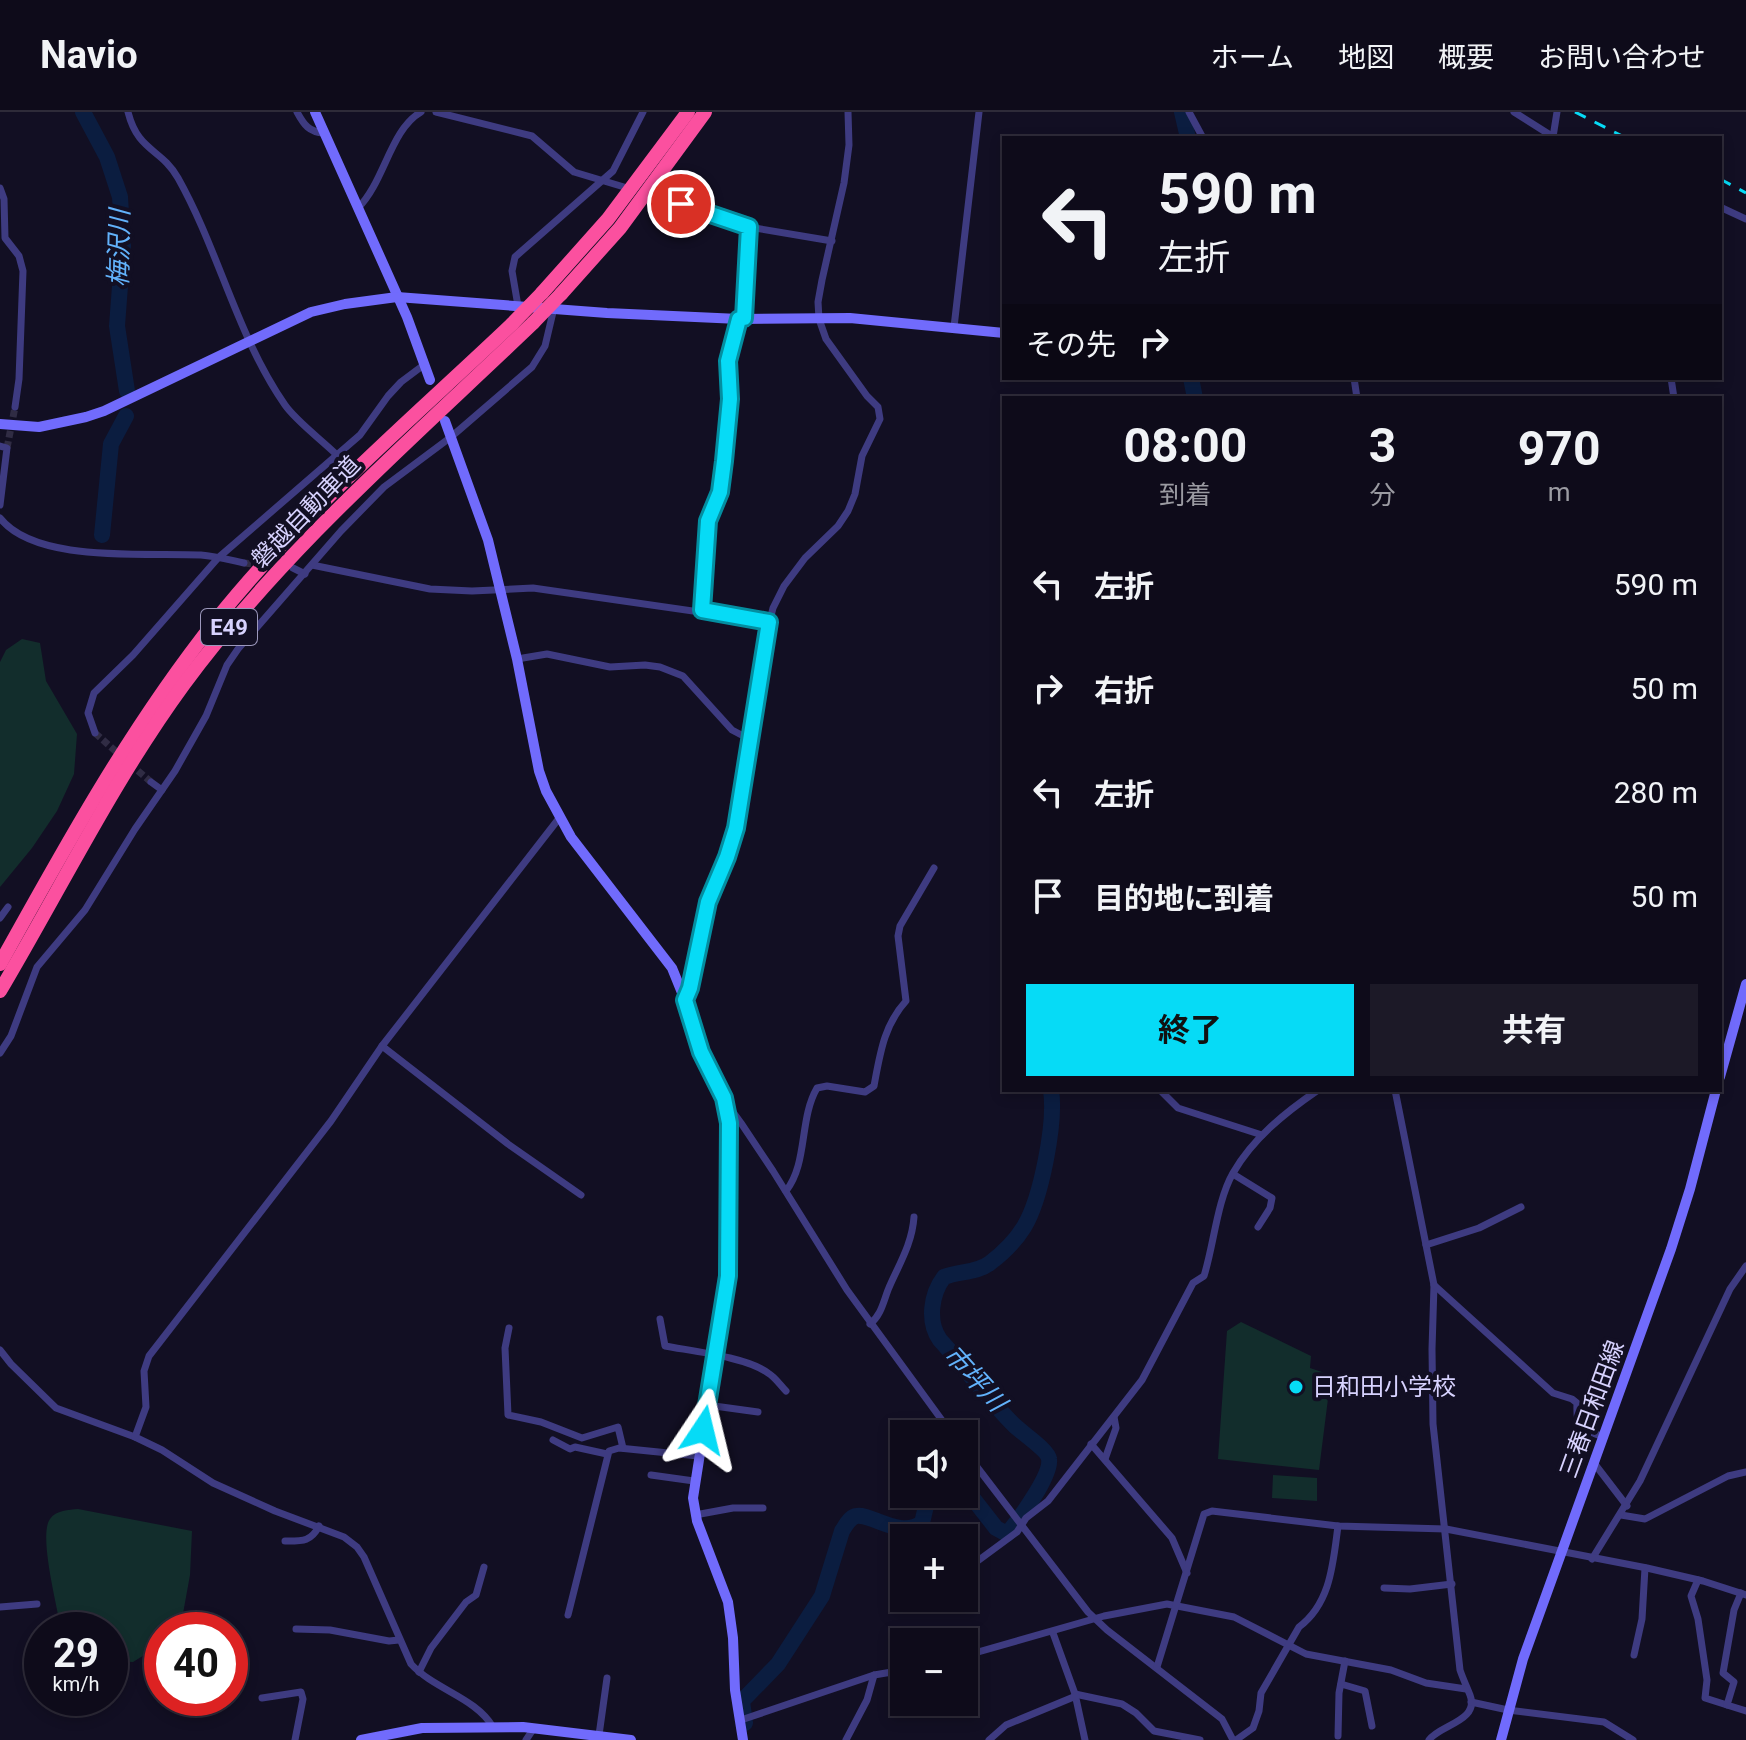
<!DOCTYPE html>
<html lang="ja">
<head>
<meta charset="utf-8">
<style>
	:root { --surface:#0e0b1a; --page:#1c1927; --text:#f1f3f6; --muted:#9b9ba2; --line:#2e2b39; --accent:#06dbf6 }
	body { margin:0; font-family:Roboto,"Noto Sans JP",sans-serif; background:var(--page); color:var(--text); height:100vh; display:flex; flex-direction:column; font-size:30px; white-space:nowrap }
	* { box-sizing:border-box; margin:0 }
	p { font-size:26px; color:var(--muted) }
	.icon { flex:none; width:44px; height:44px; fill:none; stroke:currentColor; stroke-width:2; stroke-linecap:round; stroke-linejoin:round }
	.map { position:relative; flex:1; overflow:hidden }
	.panel { position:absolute; left:1002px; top:284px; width:720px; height:696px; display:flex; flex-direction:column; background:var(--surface); border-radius:0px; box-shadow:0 4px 12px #0003,0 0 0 2px var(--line) }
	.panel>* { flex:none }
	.top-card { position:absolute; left:1002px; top:24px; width:720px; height:244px; border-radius:0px; box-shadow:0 4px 12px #0003,0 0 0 2px var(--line); background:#0e0b1a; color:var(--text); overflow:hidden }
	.buttons { position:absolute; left:890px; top:1308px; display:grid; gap:16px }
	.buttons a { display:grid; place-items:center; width:88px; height:88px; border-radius:0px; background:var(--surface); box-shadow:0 4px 12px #0003,0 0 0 2px var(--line); font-size:40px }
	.speed { position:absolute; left:24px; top:1500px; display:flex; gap:16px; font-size:40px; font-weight:700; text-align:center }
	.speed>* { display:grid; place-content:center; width:104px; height:104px; border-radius:50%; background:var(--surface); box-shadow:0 4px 12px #0003,0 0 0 2px var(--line); line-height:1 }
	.speed small { font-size:20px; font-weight:400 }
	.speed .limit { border:12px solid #d22; background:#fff; color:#111 }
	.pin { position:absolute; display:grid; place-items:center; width:68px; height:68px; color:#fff; margin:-34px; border:4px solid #fff; border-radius:50%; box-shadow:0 2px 8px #0007 }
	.me { position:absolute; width:88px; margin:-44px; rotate:10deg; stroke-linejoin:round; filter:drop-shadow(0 0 6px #0008) }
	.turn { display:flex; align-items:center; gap:28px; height:168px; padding:0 24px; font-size:36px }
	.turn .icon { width:104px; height:104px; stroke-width:2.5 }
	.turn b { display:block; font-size:56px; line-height:68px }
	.then { display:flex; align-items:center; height:76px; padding:0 24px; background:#0003; gap:16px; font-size:30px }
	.eta { display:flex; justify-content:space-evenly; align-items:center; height:136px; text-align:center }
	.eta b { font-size:48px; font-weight:700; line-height:56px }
	.action { display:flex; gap:16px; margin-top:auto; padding:16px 24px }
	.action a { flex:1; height:92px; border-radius:0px; background:var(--accent); color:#111; font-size:32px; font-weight:700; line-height:92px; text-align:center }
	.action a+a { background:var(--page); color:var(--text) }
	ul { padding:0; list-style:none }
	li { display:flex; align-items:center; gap:24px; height:104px; padding:0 24px }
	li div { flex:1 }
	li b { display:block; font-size:30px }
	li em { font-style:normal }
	header { display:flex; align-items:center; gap:48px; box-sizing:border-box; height:112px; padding:0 40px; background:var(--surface); border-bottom:2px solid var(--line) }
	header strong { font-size:38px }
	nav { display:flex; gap:44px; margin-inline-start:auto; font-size:28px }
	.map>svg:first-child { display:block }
	.green { fill:#122d2c }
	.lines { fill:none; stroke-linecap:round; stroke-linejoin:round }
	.river { stroke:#0b1d40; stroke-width:16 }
	.street-tunnel { stroke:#302c44; stroke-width:7; stroke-dasharray:7 3.5; stroke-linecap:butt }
	.street { stroke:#3e3b81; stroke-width:7 }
	.secondary { stroke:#716bfc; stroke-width:10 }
	.highway { stroke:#fb509f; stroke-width:14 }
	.rail { stroke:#06dbf6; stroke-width:3; stroke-dasharray:12 10; stroke-linecap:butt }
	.highway-bridge { stroke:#fb509f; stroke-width:14 }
	.route-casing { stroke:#048ea0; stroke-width:20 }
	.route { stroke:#06dbf6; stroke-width:14 }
	.poi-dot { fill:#06dbf6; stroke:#120f23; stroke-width:3 }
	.labels { text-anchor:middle; stroke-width:8; stroke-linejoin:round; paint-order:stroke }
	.shield { fill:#120f23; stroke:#9c98bc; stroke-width:2 }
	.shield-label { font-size:22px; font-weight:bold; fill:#d7d2fe }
	.street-label { font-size:24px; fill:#d7d2fe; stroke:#120f23 }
	.poi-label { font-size:24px; fill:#d7d2fe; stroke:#120f23; text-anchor:start }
	.water-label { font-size:26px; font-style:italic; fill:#62b2fb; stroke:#120f23 }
</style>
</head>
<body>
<header>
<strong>Navio</strong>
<nav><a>ホーム</a><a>地図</a><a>概要</a><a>お問い合わせ</a></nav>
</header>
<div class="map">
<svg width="1746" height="1628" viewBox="0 0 1746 1628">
	<rect width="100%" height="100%" fill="#120f23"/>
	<g class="green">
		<path d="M22,527L40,531L46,569L77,622L74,662L57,699L32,736L0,775V550L6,538Z"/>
		<path d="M1241,1210L1311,1244L1310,1256L1331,1263L1319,1358L1218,1347L1227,1219Z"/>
		<path d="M1273,1363L1317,1366V1389L1272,1386Z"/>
		<path d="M78,1397L192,1419L190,1463L180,1518H162V1532L133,1550L110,1549V1518H61C58,1497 38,1423 50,1407C56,1398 69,1398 78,1397Z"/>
	</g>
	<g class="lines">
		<g class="river">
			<path d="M83,0L107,45L120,85L123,134L117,214L127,279"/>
			<path d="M1182,0L1188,26"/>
			<path d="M1191,266L1195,286"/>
			<path d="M102,423L111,332L126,304"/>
			<path d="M964,1375L996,1416L1007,1422C1018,1409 1052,1363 1049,1347C1048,1338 1022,1321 1014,1313C987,1286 965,1255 940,1228C927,1210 931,1182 944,1165C959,1159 977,1161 990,1151C1002,1142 1016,1128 1024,1115C1041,1087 1056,1011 1051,978"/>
			<path d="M745,1611L742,1589L778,1552L822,1484L842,1419C846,1413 849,1406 856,1404C871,1401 900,1427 922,1411L926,1394L919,1382"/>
		</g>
		<g class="street-tunnel">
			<path d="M7,336L15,295"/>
			<path d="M244,451L282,455"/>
			<path d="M95,621L121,644"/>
			<path d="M130,652L151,670"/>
		</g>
		<g class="street">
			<path d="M128,0C138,40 161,36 178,66C219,139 237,224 285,293C297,310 322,328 338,344"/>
			<path d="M297,0C304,13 309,20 324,21"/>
			<path d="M436,0L532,24L574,60L624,75"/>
			<path d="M1189,0L1203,26"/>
			<path d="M1514,0L1555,26"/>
			<path d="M1553,25L1557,0"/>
			<path d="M0,76L4,87L5,126L19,144L23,159L19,267L15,295"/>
			<path d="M657,84L749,115L832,129"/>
			<path d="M1720,95L1746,107"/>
			<path d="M358,96C385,69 390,18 421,0"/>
			<path d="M518,194L512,159L515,145L613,59L643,0"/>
			<path d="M744,206L749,115"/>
			<path d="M954,215L979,0"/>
			<path d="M1354,266L1357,286"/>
			<path d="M1671,266L1674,286"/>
			<path d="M0,334L7,336L0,393"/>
			<path d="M0,406C36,452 148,440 201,443C215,444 230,448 244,451"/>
			<path d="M312,453L430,477L472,479L533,476L769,510"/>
			<path d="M293,456L305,462"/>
			<path d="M702,498L708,409L719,384L724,349L730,287L728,249L739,207"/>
			<path d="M517,547L547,542L610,555L645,553L660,555L683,564L732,618L751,628"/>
			<path d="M95,621L88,601L94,581L133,543L218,446L360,323L388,284L401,270L425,252"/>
			<path d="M151,670L162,678"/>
			<path d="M0,806L8,795"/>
			<path d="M685,888L690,876L708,790L736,716L767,520L773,496L784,474L805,446L838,414L848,399L855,382L862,344L880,307L878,295L867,284L826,227L819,207L818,190L822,168L844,71L849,33L848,0"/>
			<path d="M382,934L508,1032L581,1083"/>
			<path d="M0,941L11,924L37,855L85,798L135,717L175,659L206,604L227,553L238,537L341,419L384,375L451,325L532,255L545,234L554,196"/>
			<path d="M1160,978L1178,996L1262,1023"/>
			<path d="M1395,978L1434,1173L1432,1237L1433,1312L1460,1558C1463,1567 1467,1575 1470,1583C1480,1609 1439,1613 1429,1628"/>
			<path d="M728,998L733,1000L741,1011L773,1059L847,1178L952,1322"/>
			<path d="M1233,1062L1272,1086L1270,1096L1258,1115"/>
			<path d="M786,1079C808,1051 799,1007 817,976L827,974L865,980L874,974C880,942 884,913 906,889L898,824L900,814L934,756"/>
			<path d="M1426,1133L1479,1116L1521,1095"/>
			<path d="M1434,1173L1553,1281L1572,1287L1577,1291C1576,1319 1579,1316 1604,1325"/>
			<path d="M660,1207L665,1234C691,1239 747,1245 768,1261C775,1265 780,1273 786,1279"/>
			<path d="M870,1212C881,1203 883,1191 888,1178C898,1154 912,1133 914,1105"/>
			<path d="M509,1216L505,1236L508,1303L541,1310L582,1326L618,1315L623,1336"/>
			<path d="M0,1238L11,1252L56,1296L135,1325L162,1338L213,1371L275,1399L344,1425L357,1435L364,1445L411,1552C435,1578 475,1585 493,1615"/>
			<path d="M707,1293L758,1300"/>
			<path d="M135,1325L146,1295L144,1259L149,1244L331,1009L382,934L560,705"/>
			<path d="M553,1328L570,1337L575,1335L607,1342"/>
			<path d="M1091,1332L1172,1426L1187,1461"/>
			<path d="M964,1338L1088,1500L1107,1518L1222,1607L1233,1628"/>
			<path d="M1105,1347L1116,1316L1114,1305"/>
			<path d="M1594,1351L1627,1394"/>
			<path d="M651,1363L694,1369"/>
			<path d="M695,1403L733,1396H763"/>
			<path d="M1621,1403L1645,1407L1728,1364L1746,1360"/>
			<path d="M285,1429C302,1429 311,1430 319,1414"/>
			<path d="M1592,1447L1640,1369L1730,1177L1746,1154"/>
			<path d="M964,1459L1017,1420L1026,1406L1048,1389L1142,1268L1193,1171L1204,1164C1214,1132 1217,1089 1233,1061C1253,1026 1286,1000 1318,978"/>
			<path d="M1698,1468L1691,1484L1698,1507L1707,1568L1705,1586L1727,1593"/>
			<path d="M1384,1476L1410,1477L1452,1472"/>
			<path d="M1741,1481L1734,1498L1723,1561L1734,1570L1727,1593L1746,1599"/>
			<path d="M924,1488L926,1486"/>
			<path d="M0,1495L37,1492"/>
			<path d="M568,1503L609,1339L619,1336L698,1344"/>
			<path d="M296,1517L330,1518L389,1529L399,1528"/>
			<path d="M1053,1521L1075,1582L1085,1628"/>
			<path d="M1634,1543L1642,1507L1645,1456"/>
			<path d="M964,1544L1104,1504L1167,1492L1234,1505L1306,1542L1391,1558L1426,1571L1466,1577"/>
			<path d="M1157,1555L1204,1402L1212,1399L1338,1414L1446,1417L1647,1456L1703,1469L1746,1483"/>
			<path d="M419,1560L431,1536L466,1490L476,1483L484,1455"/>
			<path d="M1341,1572L1365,1579L1372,1614"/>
			<path d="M1075,1582L1122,1592L1136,1601L1154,1619L1200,1628"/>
			<path d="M262,1586L301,1580L303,1587L295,1628"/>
			<path d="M1471,1590L1508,1598L1604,1610L1633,1628"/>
			<path d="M741,1608L874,1563L904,1558"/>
			<path d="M599,1623L607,1566"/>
			<path d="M1338,1624L1339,1581L1345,1549"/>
			<path d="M526,1628L534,1616"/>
			<path d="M846,1628L867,1588L874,1563"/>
			<path d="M989,1628L1006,1613L1076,1584"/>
			<path d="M1236,1628L1253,1616L1259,1599L1261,1581L1299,1515C1331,1491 1333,1451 1338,1414"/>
		</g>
		<g class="secondary">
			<path d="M315,0L407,205L430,268"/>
			<path d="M445,309L488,428L517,547L539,659L546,679L571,725L672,856L685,888L701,940L728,998V1164L693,1386L697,1409L728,1490L733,1526L735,1578L743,1628"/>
			<path d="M0,312L39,315L86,305L104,299L311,200L345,192L397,185L607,201L739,207L850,206L1004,221"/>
			<path d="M1720,965L1746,872"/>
			<path d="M361,1628L422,1616L523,1615L631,1628"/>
			<path d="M1501,1628L1523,1547L1671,1137L1690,1077L1716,978"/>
		</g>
		<g class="highway">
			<path d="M542,181L608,107L688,0"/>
			<path d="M561,182L620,116L705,0"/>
			<path d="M0,852C66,733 131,615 216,508C303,399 411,308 512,212"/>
			<path d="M0,879C61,776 113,669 184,572C284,437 412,327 533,211"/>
		</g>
		<g class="rail">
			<path d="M1575,0L1626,26"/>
			<path d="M1720,67L1746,81"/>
		</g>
		<g class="highway-bridge">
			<path d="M533,211L561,182"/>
			<path d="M512,212L542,181"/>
		</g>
	</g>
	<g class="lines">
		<g class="route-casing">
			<path id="route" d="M681,92L749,115L744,206L739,207L728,249L730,287L724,349L720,380L708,409L702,498L769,510L736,716L727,745L708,790L690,876L685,888L701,940L724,986L729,1011L728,1164L703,1318"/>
		</g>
		<use href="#route" class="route"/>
	</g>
	<circle class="poi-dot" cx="1296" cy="1275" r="8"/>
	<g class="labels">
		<rect class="shield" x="201" y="497" width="56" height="36" rx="6"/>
		<g class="shield-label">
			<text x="229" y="523">E49</text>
		</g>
		<g class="street-label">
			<text transform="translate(306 400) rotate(-46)" y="8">磐越自動車道</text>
			<text transform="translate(1592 1297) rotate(-70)" y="8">三春日和田線</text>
		</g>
		<g class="poi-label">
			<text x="1312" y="1283">日和田小学校</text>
		</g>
		<g class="water-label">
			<text transform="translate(119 136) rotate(-89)" y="9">梅沢川</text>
			<text transform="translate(975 1266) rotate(48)" y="9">市坪川</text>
		</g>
	</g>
</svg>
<div class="buttons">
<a><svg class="icon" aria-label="sound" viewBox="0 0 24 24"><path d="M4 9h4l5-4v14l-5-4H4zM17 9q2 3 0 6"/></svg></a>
<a>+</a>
<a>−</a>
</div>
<div class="speed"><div>29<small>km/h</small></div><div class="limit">40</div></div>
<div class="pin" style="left:681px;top:92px;background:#d93025"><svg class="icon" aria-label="arrive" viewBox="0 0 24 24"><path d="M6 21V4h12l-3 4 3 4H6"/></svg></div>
<svg class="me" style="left:703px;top:1318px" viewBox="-20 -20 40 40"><path d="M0-17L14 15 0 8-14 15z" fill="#06dbf6" stroke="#fff" stroke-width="4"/></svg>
<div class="top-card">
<div class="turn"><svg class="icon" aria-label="left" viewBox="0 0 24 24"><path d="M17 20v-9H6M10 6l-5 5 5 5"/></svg><div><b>590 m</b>左折</div></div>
<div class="then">その先<svg class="icon" aria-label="right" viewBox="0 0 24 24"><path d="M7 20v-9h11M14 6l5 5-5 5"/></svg></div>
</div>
<section class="panel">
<div class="eta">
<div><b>08:00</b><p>到着</p></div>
<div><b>3</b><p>分</p></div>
<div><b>970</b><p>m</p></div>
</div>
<ul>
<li><svg class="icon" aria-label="left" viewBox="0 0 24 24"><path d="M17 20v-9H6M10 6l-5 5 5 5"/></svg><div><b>左折</b></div><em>590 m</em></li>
<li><svg class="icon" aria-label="right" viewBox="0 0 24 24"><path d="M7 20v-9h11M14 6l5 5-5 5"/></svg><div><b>右折</b></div><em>50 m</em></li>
<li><svg class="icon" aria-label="left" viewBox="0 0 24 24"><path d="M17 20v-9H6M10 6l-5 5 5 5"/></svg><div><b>左折</b></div><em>280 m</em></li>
<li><svg class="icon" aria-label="arrive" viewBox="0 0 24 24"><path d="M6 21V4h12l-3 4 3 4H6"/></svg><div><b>目的地に到着</b></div><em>50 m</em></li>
</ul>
<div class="action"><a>終了</a><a>共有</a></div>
</section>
</div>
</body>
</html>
